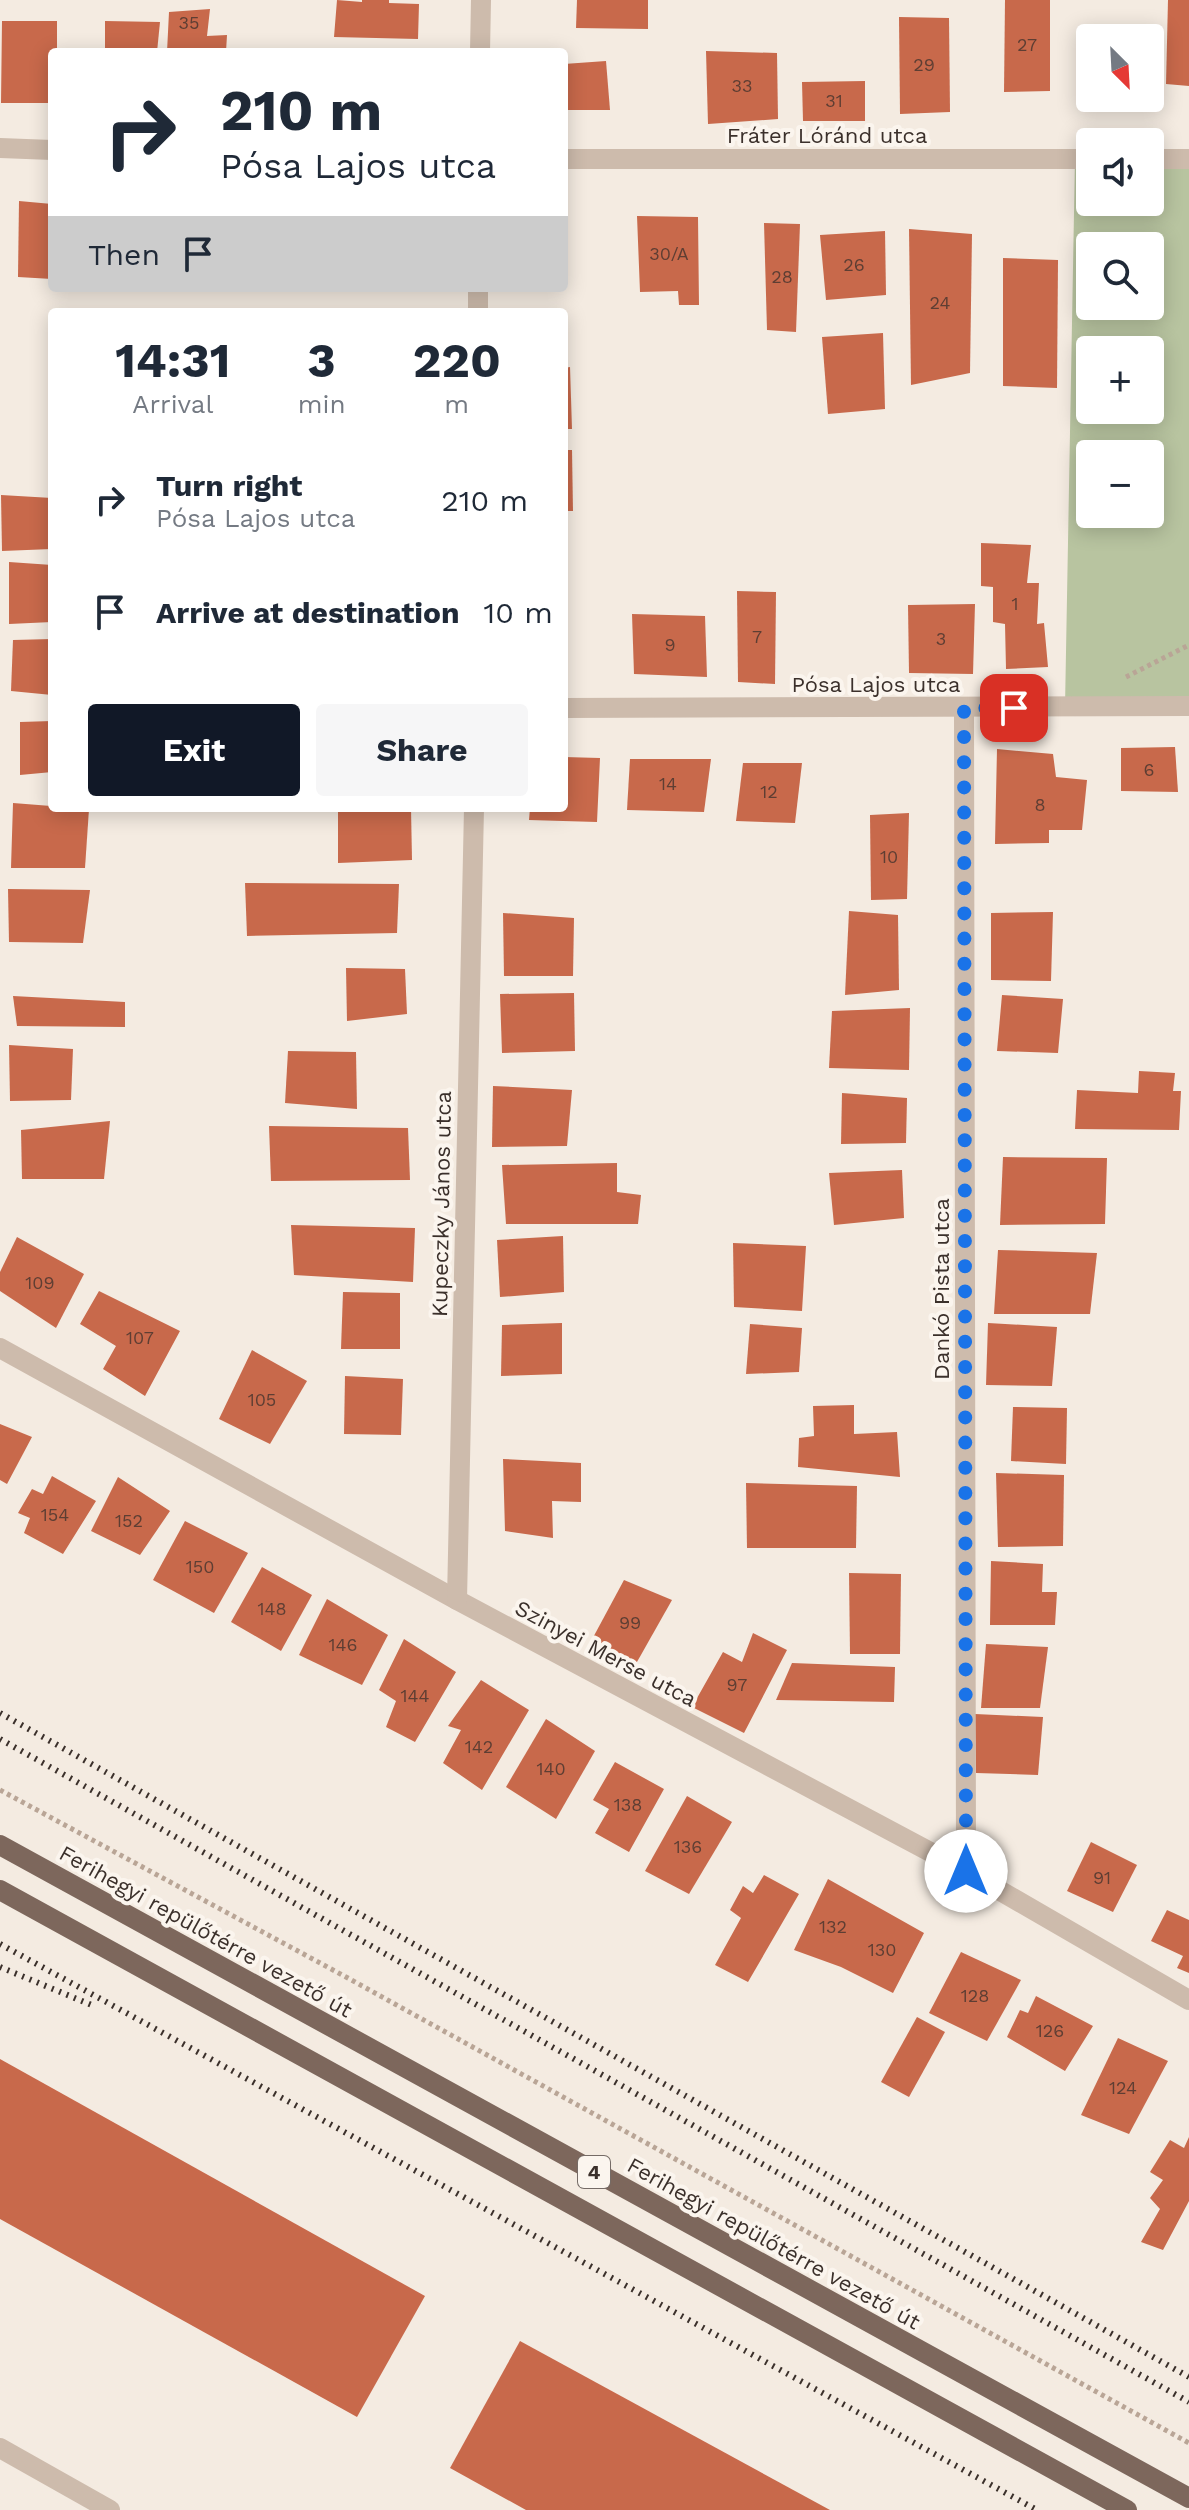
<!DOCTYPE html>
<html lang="en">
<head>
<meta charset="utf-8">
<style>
	:root { --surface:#fff; --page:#f6f6f7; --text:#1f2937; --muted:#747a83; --accent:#111827 }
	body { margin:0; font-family:"Work Sans",sans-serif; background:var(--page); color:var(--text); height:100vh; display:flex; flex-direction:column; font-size:30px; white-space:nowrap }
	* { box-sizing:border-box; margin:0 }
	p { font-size:26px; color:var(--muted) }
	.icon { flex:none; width:44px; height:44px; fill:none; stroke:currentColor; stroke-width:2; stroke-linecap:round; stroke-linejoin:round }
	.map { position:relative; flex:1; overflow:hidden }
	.drawer { position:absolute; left:48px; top:308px; width:520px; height:504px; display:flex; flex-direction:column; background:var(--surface); border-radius:8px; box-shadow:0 4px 20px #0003 }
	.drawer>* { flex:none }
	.banner { position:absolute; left:48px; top:48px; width:520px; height:244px; border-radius:8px; box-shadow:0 4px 20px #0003; background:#fff; color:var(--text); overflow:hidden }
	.needle { width:52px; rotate:156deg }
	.buttons { position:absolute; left:1076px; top:24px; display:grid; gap:16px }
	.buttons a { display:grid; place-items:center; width:88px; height:88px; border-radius:8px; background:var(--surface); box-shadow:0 4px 20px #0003; font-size:40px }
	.pin { position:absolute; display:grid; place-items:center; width:68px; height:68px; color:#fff; margin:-34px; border-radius:16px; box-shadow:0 4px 12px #0006 }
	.me { position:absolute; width:88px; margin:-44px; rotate:0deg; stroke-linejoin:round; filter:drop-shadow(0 0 6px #0008) }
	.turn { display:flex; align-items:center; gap:28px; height:168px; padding:0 40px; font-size:36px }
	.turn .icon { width:104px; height:104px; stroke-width:2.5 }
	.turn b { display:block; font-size:56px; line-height:68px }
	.then { display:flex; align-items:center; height:76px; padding:0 40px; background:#0003; gap:16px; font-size:30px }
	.eta { display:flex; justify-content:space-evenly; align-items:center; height:136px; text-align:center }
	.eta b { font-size:48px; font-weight:700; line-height:56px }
	.action { display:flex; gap:16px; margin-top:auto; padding:16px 40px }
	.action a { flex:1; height:92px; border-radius:8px; background:var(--accent); color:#fff; font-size:32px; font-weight:700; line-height:92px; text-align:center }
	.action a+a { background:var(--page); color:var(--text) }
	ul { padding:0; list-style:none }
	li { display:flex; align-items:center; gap:24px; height:112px; padding:0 40px }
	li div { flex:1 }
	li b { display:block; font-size:30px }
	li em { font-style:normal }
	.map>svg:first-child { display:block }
	.green { fill:#b8c4a0; fill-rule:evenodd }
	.building { fill:#c8694b }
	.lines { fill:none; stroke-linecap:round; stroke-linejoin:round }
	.path { stroke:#b9a596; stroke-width:5; stroke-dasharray:4 4; stroke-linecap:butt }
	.minor { stroke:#cdbbac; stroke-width:20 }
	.major { stroke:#7d675c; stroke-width:20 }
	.rail { stroke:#3b302b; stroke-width:6; stroke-dasharray:2 6; stroke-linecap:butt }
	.route { stroke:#1a73e8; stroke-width:14; stroke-dasharray:0 25.2 }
	.labels { text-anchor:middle; stroke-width:8; stroke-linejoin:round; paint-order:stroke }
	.number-label { font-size:18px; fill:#5e3e33 }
	.shield { fill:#fbf5ee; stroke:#756b66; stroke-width:2 }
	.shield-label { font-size:20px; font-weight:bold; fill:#3b302b }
	.street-label { font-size:22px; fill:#3b302b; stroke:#fbf5ee }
</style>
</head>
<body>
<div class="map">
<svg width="1189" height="2510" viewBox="0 0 1189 2510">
	<rect width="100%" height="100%" fill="#f4ebe1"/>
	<path class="green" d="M1075,158H1090V202H1150V158H1189V706L1065,707ZM1090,246H1150V306H1090ZM1090,350H1150V410H1090ZM1090,454H1150V514H1090Z"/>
	<g class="building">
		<path d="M337,0L362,2V0H389V3L419,4L418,39L334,37Z"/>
		<path d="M577,0H648V29L576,28Z"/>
		<path d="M1005,0H1050V91L1004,92Z"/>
		<path d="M1168,0H1189V86L1166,84Z"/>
		<path d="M210,9L207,36L227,35L226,52H167L169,12Z"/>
		<path d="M899,17L949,18L950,112L900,114Z"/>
		<path d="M2,21H57V52H52V103H1Z"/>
		<path d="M105,21L160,22L157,52H105Z"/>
		<path d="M706,51L777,53L778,119L708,124Z"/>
		<path d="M606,61L610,110H564V64Z"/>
		<path d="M865,81V121H803L802,82Z"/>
		<path d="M19,201L52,204V279L18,277Z"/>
		<path d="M637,216L698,217L699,305H679L678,291L640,292Z"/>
		<path d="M764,223L800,224L796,332L767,330Z"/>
		<path d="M909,229L972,234L970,373L911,385Z"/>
		<path d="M885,231L886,295L826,300L820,235Z"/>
		<path d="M1003,258L1058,260L1057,388L1003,386Z"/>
		<path d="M883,333L885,409L828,414L822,337Z"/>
		<path d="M570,367L572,429H564V368Z"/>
		<rect x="49" y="394" width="3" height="65"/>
		<path d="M564,450H572L573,511H564Z"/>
		<path d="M1,495L52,498V549L2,551Z"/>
		<path d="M981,543L1031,545L1027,583H1039L1037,624L1044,623L1048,667L1006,669L1005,624L993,622V587L981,586Z"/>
		<path d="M9,562L52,565V622L9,624Z"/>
		<path d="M737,591L776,592L775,684L738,682Z"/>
		<path d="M975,604L973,674L909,673L908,605Z"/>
		<path d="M632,614L705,616L707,677L634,674Z"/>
		<path d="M52,639V695L11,691L13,640Z"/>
		<path d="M52,721V772L20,775V722Z"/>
		<path d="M1175,747L1178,792L1121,791V748Z"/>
		<path d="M997,749L1053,754L1056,777L1087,780L1082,830H1049V843L995,844Z"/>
		<path d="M564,757L600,758L597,822L529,820L530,808H564Z"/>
		<path d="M630,759H711L704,812L627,810Z"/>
		<path d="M743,763H802L795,823L736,821Z"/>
		<path d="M13,803L89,809L85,868H11Z"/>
		<path d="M338,808H411L412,860L338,863Z"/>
		<path d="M909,813L907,899L871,900L870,815Z"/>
		<path d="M245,883L399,884L397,933L247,936Z"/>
		<path d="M8,889L90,890L83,943L9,942Z"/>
		<path d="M849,911L898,915L899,990L845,995Z"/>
		<path d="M1053,912L1051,981L991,980V913Z"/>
		<path d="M503,913L574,918L573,976H504Z"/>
		<path d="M346,968L405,969L407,1014L347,1021Z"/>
		<path d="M574,993L575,1051L502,1053L500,994Z"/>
		<path d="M1002,995L1063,999L1058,1053L997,1051Z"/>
		<path d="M13,996L125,1002V1027L17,1026Z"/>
		<path d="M910,1008L909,1070L829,1068L832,1011Z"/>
		<path d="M9,1045L73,1049L71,1100L10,1101Z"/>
		<path d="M288,1051L356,1052L357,1109L285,1103Z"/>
		<path d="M1139,1071L1175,1073L1173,1091H1181L1179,1130L1075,1129L1077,1090L1138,1093Z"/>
		<path d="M493,1086L572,1090L567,1146L492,1147Z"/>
		<path d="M842,1093L907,1098L906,1143L841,1144Z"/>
		<path d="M110,1121L104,1179H22L21,1130Z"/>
		<path d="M269,1126L408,1128L410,1180L271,1181Z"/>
		<path d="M1003,1157L1107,1158L1105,1224L1000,1225Z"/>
		<path d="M617,1163V1192L641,1195L638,1224H506L502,1165Z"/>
		<path d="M902,1170L904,1218L834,1225L829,1173Z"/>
		<path d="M291,1225L415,1228L413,1282L294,1275Z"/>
		<path d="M563,1236L564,1292L500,1297L497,1240Z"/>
		<path d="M17,1237L84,1274L56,1328L0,1291V1272Z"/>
		<path d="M733,1243L806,1246L802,1311L734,1307Z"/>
		<path d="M998,1250L1097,1253L1090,1314H994Z"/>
		<path d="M99,1291L180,1331L145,1396L103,1369L116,1346L80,1324Z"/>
		<path d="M343,1292L400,1293V1349H341Z"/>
		<path d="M562,1323V1374L501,1376L502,1325Z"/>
		<path d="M988,1323L1057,1327L1052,1386L986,1385Z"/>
		<path d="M750,1324L802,1328L799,1372L746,1374Z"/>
		<path d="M252,1350L307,1381L270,1444L219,1419Z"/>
		<path d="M345,1376L403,1379L401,1435L344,1434Z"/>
		<path d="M854,1405V1434L897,1432L900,1477L798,1467L799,1438L814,1436L813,1406Z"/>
		<path d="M1013,1407L1067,1408L1066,1464L1011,1461Z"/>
		<path d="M0,1424L32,1437L7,1484L0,1480Z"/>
		<path d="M503,1459L581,1463V1502L552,1501L553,1538L505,1531Z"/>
		<path d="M996,1473L1064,1475L1063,1546L998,1547Z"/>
		<path d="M52,1476L96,1501L63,1554L24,1533L30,1518L18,1513L32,1489L43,1494Z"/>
		<path d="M118,1477L170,1511L140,1555L91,1531Z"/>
		<path d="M746,1483L857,1486L856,1548H747Z"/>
		<path d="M185,1521L248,1553L214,1613L153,1580Z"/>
		<path d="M991,1561L1043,1564L1042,1592H1057L1055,1625H990Z"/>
		<path d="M262,1567L312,1595L281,1651L231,1622Z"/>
		<path d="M849,1573L901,1574L900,1654H850Z"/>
		<path d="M624,1580L672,1600L633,1669L589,1645Z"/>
		<path d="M327,1599L388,1635L362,1685L299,1655Z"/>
		<path d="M753,1633L787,1650L744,1733L692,1707L723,1652L742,1662Z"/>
		<path d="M404,1639L456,1672L415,1742L386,1727L396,1701L379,1690Z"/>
		<path d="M986,1644L1048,1647L1040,1708H981Z"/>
		<path d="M792,1663L895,1667L894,1702L776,1700Z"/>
		<path d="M481,1680L529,1710L482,1790L443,1763L461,1730L448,1726Z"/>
		<path d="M975,1714L1043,1717L1038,1775L976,1773Z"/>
		<path d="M546,1719L595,1751L556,1819L506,1787Z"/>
		<path d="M615,1762L664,1789L629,1852L595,1833L609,1809L593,1800Z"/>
		<path d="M687,1796L732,1822L689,1894L645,1871Z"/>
		<path d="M1091,1842L1137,1865L1113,1912L1067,1891Z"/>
		<path d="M764,1875L799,1894L748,1982L715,1965L741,1918L730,1910L743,1886L753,1893Z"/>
		<path d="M828,1879L924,1933L893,1993L841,1967L794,1950Z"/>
		<path d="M1167,1910L1189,1920V1973L1177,1968L1183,1956L1151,1941Z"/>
		<path d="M961,1952L1021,1980L987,2041L929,2013Z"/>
		<path d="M1036,1996L1093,2026L1065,2071L1007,2037L1020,2010L1028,2013Z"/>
		<path d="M917,2017L945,2032L909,2097L881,2082Z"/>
		<path d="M1118,2038L1168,2061L1129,2134L1081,2115Z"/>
		<path d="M0,2059L425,2296L357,2417L0,2219Z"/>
		<path d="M1189,2137V2201L1163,2250L1141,2242L1160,2209L1150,2198L1163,2180L1150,2172L1170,2140L1184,2148Z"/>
		<path d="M520,2341L830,2510H526L450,2468Z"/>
	</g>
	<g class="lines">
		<g class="path">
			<path d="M1126,677L1189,645"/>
			<path d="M0,1790L346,1977L1189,2443"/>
		</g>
		<g class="minor">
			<path d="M480,52L481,0"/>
			<path d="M0,148L52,150"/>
			<path d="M564,159H1090"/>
			<path d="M1150,159H1189"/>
			<path d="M478,312V288"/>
			<path d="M564,708L1189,706"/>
			<path d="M964,708L966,1871"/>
			<path d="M0,1348L457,1600L966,1871L1189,2000"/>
			<path d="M457,1600L474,808"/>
			<path d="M0,2448L110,2510"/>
		</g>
		<g class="major">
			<path d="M0,1845L1189,2498"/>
			<path d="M0,1890L1127,2510"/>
		</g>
		<g class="rail">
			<path d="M0,1713L1189,2377"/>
			<path d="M0,1739L1189,2402"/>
			<path d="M0,1944L1037,2510"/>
			<path d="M0,1967L94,2006"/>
		</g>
	</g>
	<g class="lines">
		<path class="route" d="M966,1871L964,708H1014"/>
	</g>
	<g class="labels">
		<g class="number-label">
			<text x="189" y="29">35</text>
			<text x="1027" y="51">27</text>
			<text x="924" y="71">29</text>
			<text x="742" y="92">33</text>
			<text x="834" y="107">31</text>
			<text x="669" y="260">30/A</text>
			<text x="854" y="271">26</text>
			<text x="782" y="283">28</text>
			<text x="940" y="309">24</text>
			<text x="1015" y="610">1</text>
			<text x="757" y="643">7</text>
			<text x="941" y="645">3</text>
			<text x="670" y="651">9</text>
			<text x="1149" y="776">6</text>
			<text x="668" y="790">14</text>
			<text x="769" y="798">12</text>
			<text x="1040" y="811">8</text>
			<text x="889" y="863">10</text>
			<text x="40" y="1289">109</text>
			<text x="140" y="1344">107</text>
			<text x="262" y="1406">105</text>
			<text x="55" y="1521">154</text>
			<text x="129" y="1527">152</text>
			<text x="200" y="1573">150</text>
			<text x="272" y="1615">148</text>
			<text x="630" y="1629">99</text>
			<text x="343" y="1651">146</text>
			<text x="737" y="1691">97</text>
			<text x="415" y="1702">144</text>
			<text x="479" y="1753">142</text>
			<text x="551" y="1775">140</text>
			<text x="628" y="1811">138</text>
			<text x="688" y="1853">136</text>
			<text x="1102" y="1884">91</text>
			<text x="833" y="1933">132</text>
			<text x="882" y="1956">130</text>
			<text x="975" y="2002">128</text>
			<text x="1050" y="2037">126</text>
			<text x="1123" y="2094">124</text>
		</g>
		<rect class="shield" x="578" y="2156" width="32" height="32" rx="6"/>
		<g class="shield-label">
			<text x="594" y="2179">4</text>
		</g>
		<g class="street-label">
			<text x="827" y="143">Fráter Lóránd utca</text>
			<text x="876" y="692">Pósa Lajos utca</text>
			<text transform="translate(441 1204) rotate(-89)" y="8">Kupeczky János utca</text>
			<text transform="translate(941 1289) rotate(-90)" y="8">Dankó Pista utca</text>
			<text transform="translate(606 1653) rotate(28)" y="8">Szinyei Merse utca</text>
			<text transform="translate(206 1931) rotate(29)" y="8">Ferihegyi repülőtérre vezető út</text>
			<text transform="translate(774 2243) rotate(29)" y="8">Ferihegyi repülőtérre vezető út</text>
		</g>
	</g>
</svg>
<div class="buttons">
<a><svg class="needle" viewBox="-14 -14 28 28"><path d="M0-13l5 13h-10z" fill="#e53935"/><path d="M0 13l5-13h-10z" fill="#747a83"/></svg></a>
<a><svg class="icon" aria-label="sound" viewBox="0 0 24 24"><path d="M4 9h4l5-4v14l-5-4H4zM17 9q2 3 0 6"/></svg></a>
<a><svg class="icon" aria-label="search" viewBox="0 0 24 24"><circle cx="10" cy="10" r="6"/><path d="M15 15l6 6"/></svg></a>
<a>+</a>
<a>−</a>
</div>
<div class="pin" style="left:1014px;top:708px;background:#d93025"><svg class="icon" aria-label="arrive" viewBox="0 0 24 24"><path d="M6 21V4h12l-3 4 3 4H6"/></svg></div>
<svg class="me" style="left:966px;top:1871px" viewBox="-20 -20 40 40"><circle r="19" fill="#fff"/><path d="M0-13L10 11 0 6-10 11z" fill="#1a73e8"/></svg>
<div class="banner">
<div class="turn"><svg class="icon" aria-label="right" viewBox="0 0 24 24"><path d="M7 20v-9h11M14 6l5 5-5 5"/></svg><div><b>210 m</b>Pósa Lajos utca</div></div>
<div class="then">Then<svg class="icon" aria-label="arrive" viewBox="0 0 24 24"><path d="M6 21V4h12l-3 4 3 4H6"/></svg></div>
</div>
<section class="drawer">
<div class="eta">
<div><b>14:31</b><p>Arrival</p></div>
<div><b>3</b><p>min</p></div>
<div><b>220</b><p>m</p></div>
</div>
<ul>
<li><svg class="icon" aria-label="right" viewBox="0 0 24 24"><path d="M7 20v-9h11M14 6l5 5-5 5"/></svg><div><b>Turn right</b><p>Pósa Lajos utca</p></div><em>210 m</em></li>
<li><svg class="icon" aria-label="arrive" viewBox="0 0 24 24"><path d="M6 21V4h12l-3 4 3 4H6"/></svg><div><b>Arrive at destination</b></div><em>10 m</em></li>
</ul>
<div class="action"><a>Exit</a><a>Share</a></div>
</section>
</div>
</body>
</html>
